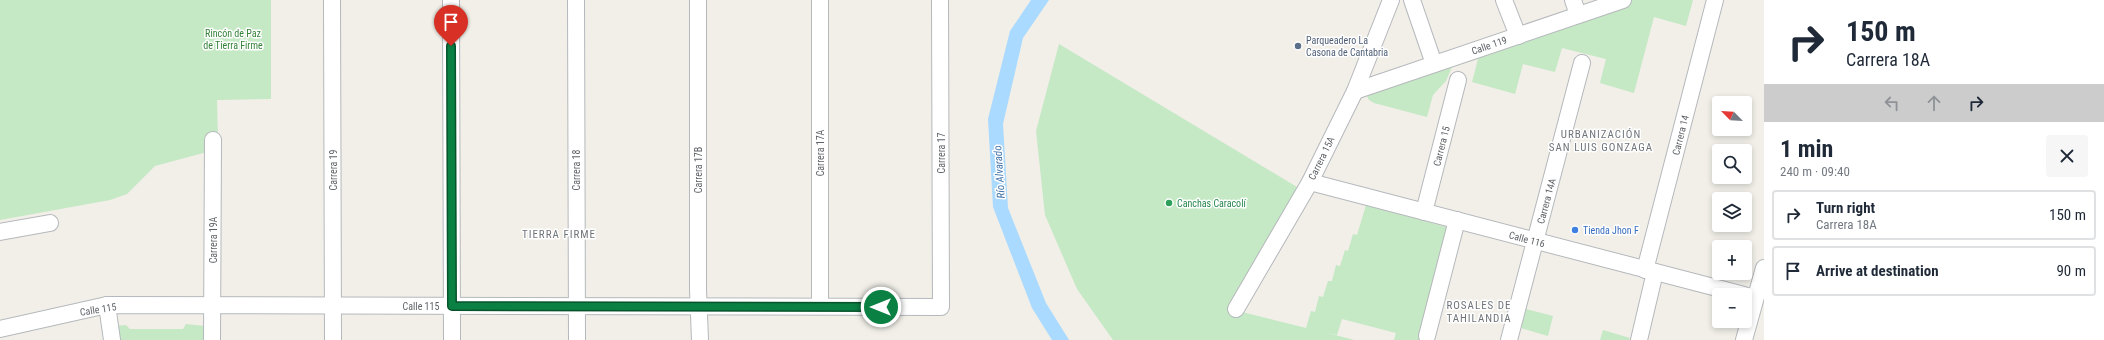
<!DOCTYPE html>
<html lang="en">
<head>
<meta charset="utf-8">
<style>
	:root { --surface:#fff; --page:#f6f6f7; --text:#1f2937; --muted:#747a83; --line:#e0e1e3 }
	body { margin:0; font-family:"Roboto Condensed",sans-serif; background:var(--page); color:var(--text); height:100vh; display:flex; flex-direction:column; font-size:15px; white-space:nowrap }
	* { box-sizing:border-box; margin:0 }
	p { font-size:13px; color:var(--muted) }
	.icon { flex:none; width:22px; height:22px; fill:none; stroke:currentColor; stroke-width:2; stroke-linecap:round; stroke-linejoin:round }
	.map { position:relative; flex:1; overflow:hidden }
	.sheet { display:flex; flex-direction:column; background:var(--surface); width:340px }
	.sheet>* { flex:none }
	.hud { background:#fff; color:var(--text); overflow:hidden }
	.needle { width:26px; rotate:294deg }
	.controls { position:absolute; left:1712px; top:96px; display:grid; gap:8px }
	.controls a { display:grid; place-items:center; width:40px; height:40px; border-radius:4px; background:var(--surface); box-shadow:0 2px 6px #0003; font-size:20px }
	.pin { position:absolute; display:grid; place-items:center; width:34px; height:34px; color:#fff; margin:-41px -17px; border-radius:50% 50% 50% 0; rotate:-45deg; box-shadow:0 0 4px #0007 }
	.pin .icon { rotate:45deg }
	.me { position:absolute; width:44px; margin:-22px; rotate:270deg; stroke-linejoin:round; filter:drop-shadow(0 0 3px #0008) }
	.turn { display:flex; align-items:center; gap:14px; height:84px; padding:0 16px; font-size:18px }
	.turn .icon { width:52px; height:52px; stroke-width:2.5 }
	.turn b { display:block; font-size:28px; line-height:34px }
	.lanes { display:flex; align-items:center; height:38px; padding:0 16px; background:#0003; justify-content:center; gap:20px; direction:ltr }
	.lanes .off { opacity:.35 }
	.round { display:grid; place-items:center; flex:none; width:42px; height:42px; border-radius:4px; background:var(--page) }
	.headline { display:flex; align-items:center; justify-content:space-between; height:68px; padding:0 16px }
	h1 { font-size:24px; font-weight:700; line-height:30px }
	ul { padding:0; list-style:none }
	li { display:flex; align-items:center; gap:12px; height:50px; margin:0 8px 6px; padding:0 8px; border:2px solid var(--line); border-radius:4px }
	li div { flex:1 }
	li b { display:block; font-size:15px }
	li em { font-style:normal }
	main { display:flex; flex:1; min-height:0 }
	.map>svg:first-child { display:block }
	.green { fill:#c5e8c5 }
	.water { fill:#aadaff }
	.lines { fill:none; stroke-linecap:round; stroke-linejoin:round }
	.minor-casing { stroke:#b5b8bc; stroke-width:18 }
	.minor { stroke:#fff; stroke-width:16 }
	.route-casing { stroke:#07532c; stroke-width:10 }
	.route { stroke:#0b8043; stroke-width:7 }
	.service-dot { fill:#5c6f8a; stroke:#fff; stroke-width:1.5 }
	.leisure-dot { fill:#2e9e5b; stroke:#fff; stroke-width:1.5 }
	.shop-dot { fill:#3f7fe0; stroke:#fff; stroke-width:1.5 }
	.labels { text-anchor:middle; stroke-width:3; stroke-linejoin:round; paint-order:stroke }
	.park-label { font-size:10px; fill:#348238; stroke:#fff }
	.service-label { font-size:10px; fill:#4e5e75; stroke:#fff; text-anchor:start }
	.street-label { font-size:10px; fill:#5f6368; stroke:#fff }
	.leisure-label { font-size:10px; fill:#27864d; stroke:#fff; text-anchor:start }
	.shop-label { font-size:10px; fill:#366cbe; stroke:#fff; text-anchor:start }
	.neighbourhood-label { font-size:11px; letter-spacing:1px; fill:#70757a; stroke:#fff }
	.water-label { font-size:11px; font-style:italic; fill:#4174aa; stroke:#fff }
</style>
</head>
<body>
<main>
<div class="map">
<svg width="1764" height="340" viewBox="0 0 1764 340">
	<rect width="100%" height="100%" fill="#f1efe8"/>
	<g class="green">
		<path d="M0,0H271V99L217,100L218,140L207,152L155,166L127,194L110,200L0,220Z"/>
		<path d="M1633,0H1693L1686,26L1654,17L1634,93L1600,83L1606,59L1562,48L1555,72L1523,64L1515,94L1472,82L1478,59L1452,67L1446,81L1433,95L1427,117L1374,103L1369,100L1366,94L1369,89Z"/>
		<path d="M1059,44L1302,190L1230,309L1306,328L1311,311L1315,312L1319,296L1323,297L1328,281H1332L1336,265L1340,266L1345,250L1348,251L1353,234L1357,235L1366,205L1450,228L1427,340H1394L1396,333L1342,319L1337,335L1324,332L1354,340H1113L1077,289L1045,215L1036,131Z"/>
		<path d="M1526,309L1553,316L1548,336L1521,328Z"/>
		<path d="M186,324L205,326V340H116L114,326L126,325L130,329H183Z"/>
		<path d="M1603,330L1630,338L1629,340H1600Z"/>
	</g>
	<path class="water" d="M1031,0H1049L1023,38L1003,124L1008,208L1046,303L1069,340H1052L1032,308L993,207L988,119L1010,31Z"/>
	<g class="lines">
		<g class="minor-casing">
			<g id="minor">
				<path d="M332,0L333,340"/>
				<path d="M451,0L452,340"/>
				<path d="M576,0L577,340"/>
				<path d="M698,0V290L700,340"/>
				<path d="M820,0V306"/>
				<path d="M1412,0L1434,64"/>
				<path d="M1504,0L1518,36"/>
				<path d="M1573,0L1578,15"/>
				<path d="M1355,91L1623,0"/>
				<path d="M1310,182L1744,295"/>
				<path d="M1424,212L1458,80"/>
				<path d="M0,232L50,223"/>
				<path d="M1645,270L1715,0"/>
				<path d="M107,305L112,340"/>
				<path d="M1236,309L1310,182L1355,91L1391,0"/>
				<path d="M0,329L107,305L941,307L940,0"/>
				<path d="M1427,336L1457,220"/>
				<path d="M212,340L213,140"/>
				<path d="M1509,340L1582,63"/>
				<path d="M1639,340L1655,272"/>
				<path d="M1744,340L1764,268"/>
			</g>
		</g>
		<use href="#minor" class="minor"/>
	</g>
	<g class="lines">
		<g class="route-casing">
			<path id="route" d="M451,46L452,306L881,307"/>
		</g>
		<use href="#route" class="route"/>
	</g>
	<circle class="service-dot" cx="1298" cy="46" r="4"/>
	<circle class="leisure-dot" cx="1169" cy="203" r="4"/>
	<circle class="shop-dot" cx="1575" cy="230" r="4"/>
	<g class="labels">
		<g class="park-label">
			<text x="233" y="37">Rincón de Paz<tspan x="233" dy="12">de Tierra Firme</tspan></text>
		</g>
		<g class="service-label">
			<text x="1306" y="44">Parqueadero La<tspan x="1306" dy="12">Casona de Cantabria</tspan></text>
		</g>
		<g class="street-label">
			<text transform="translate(1489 45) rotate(-19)" y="4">Calle 119</text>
			<text transform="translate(1680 135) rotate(-76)" y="4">Carrera 14</text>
			<text transform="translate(1441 146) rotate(-76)" y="4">Carrera 15</text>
			<text transform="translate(820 153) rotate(-90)" y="4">Carrera 17A</text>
			<text transform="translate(941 153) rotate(-90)" y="4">Carrera 17</text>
			<text transform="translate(1321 158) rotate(-64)" y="4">Carrera 15A</text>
			<text transform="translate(333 170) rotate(-90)" y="4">Carrera 19</text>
			<text transform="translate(576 170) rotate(-90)" y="4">Carrera 18</text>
			<text transform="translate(698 170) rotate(-90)" y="4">Carrera 17B</text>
			<text transform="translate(1546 201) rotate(-75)" y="4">Carrera 14A</text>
			<text transform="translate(1527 239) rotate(15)" y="4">Calle 116</text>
			<text transform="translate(213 240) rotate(-90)" y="4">Carrera 19A</text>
			<text x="421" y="310">Calle 115</text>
			<text transform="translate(98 309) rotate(-9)" y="4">Calle 115</text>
		</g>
		<g class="leisure-label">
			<text x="1177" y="207">Canchas Caracolí</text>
		</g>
		<g class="shop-label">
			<text x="1583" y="234">Tienda Jhon F</text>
		</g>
		<g class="neighbourhood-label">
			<text x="1601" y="138">URBANIZACIÓN<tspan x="1601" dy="13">SAN LUIS GONZAGA</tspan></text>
			<text x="559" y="238">TIERRA FIRME</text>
			<text x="1479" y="309">ROSALES DE<tspan x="1479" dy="13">TAHILANDIA</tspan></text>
		</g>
		<g class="water-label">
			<text transform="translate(999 172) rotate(-94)" y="4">Río Alvarado</text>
		</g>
	</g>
</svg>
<div class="controls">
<a><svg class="needle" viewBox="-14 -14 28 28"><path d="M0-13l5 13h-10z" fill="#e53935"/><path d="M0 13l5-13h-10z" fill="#747a83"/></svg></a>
<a><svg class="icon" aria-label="search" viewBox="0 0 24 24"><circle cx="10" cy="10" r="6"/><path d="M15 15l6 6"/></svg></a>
<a><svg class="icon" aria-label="layers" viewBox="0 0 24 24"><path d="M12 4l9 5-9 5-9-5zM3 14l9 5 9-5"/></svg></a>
<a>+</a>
<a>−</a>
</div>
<div class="pin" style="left:451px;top:46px;background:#d93025"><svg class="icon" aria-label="arrive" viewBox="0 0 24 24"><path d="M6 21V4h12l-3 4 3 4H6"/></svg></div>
<svg class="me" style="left:881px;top:307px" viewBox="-20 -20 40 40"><circle r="17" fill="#0b8043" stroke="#fff" stroke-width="3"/><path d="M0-11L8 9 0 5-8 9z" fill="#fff"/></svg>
</div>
<section class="sheet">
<div class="hud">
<div class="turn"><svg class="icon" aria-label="right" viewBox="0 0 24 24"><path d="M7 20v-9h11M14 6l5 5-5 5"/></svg><div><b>150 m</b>Carrera 18A</div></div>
<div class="lanes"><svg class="icon off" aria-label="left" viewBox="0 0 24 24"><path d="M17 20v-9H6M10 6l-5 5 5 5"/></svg><svg class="icon off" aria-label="ahead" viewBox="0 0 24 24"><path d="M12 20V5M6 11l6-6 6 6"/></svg><svg class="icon" aria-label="right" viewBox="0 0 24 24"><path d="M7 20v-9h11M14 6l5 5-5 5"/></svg></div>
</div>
<div class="headline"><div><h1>1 min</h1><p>240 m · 09:40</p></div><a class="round"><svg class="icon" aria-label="close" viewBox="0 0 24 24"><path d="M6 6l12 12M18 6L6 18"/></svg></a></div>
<ul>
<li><svg class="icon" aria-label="right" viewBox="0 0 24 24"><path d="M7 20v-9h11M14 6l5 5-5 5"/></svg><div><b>Turn right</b><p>Carrera 18A</p></div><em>150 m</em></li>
<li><svg class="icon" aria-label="arrive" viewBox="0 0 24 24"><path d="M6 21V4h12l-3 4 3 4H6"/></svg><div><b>Arrive at destination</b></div><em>90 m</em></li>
</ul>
</section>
</main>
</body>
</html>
